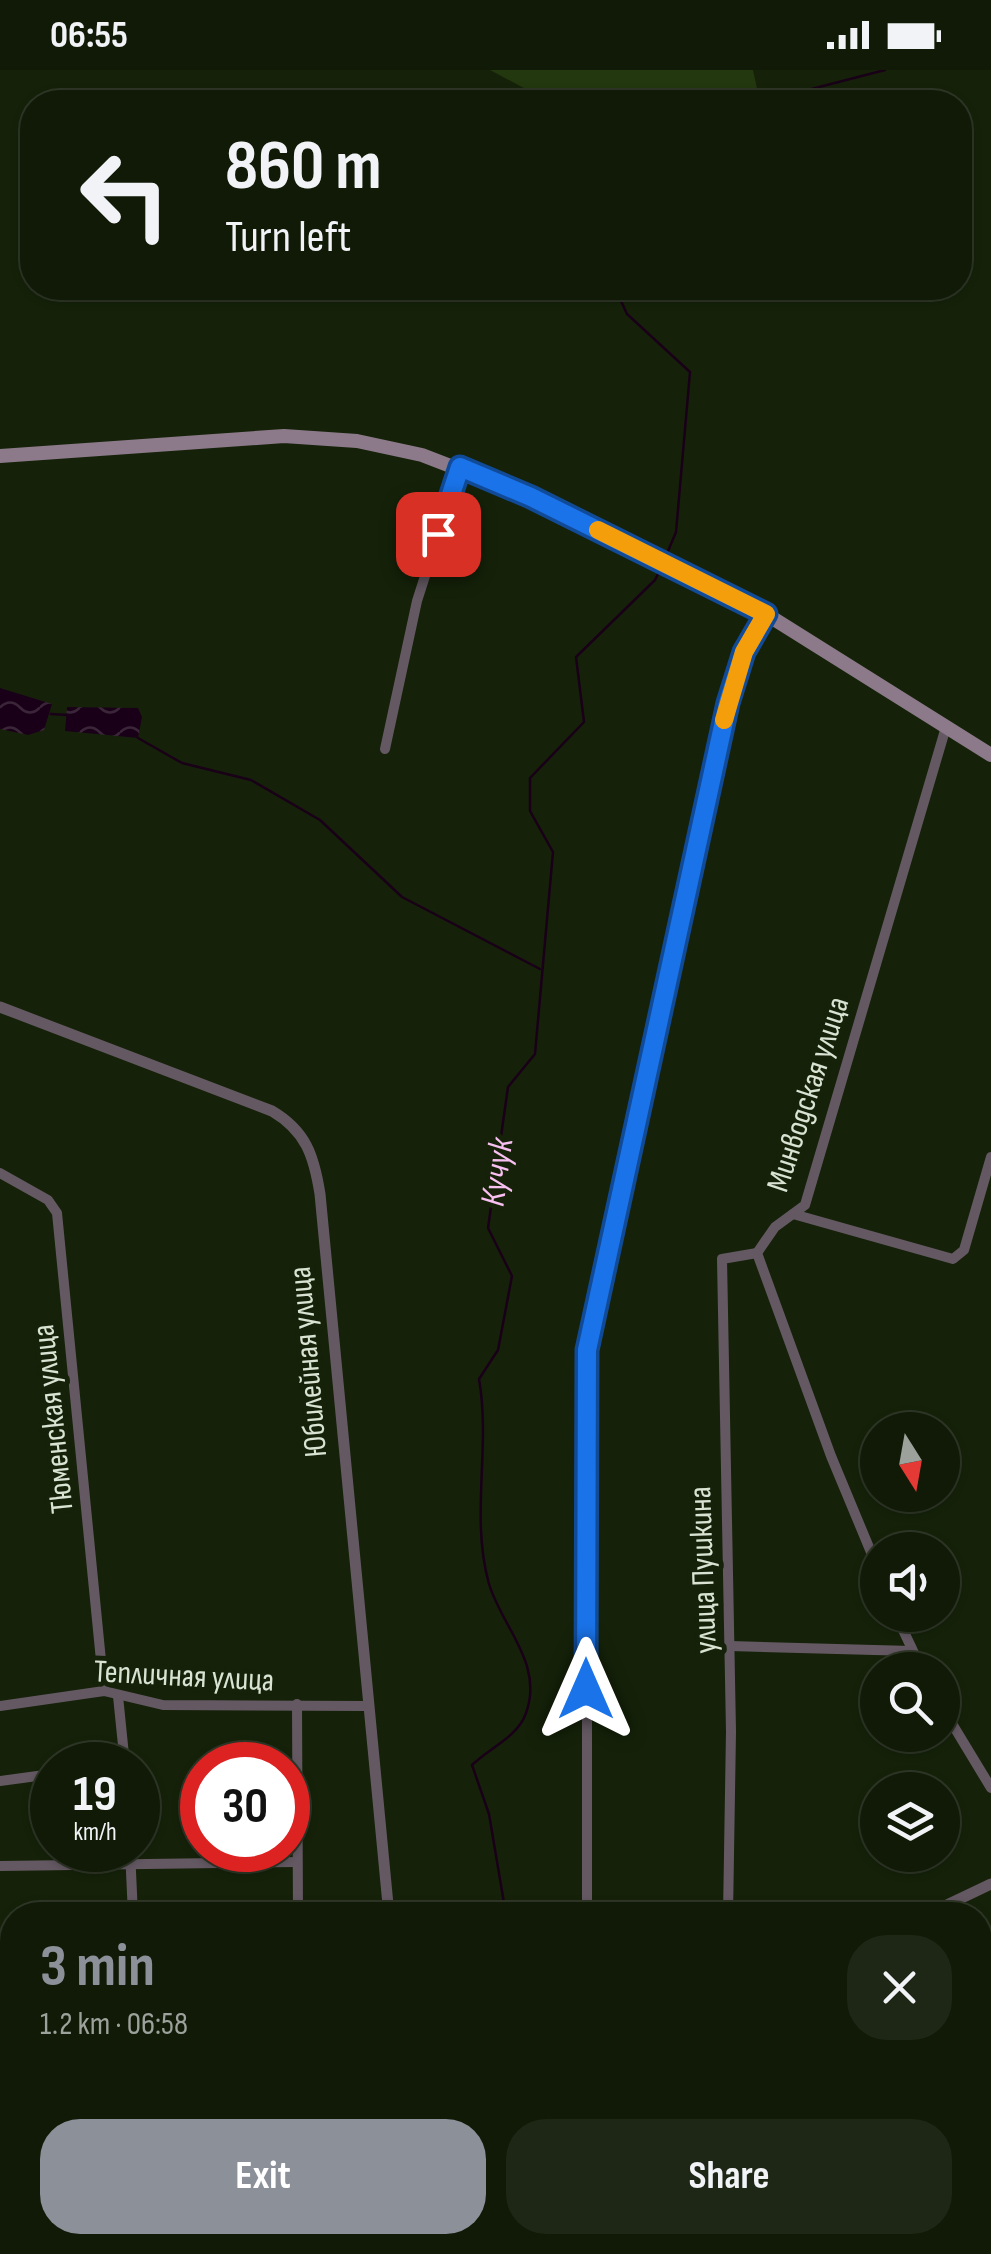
<!DOCTYPE html>
<html lang="en">
<head>
<meta charset="utf-8">
<style>
	:root { --surface:#101a07; --page:#1e2715; --text:#f1f3f6; --muted:#9ca19b; --line:#303828; --accent:#8c9099 }
	body { margin:0; font-family:"Sofia Sans Condensed",sans-serif; background:var(--page); color:var(--text); height:100vh; display:flex; flex-direction:column; font-size:38px; white-space:nowrap }
	* { box-sizing:border-box; margin:0 }
	p { font-size:32px; color:var(--muted) }
	.icon { flex:none; width:55px; height:55px; fill:none; stroke:currentColor; stroke-width:2; stroke-linecap:round; stroke-linejoin:round }
	.map { position:relative; flex:1; overflow:hidden }
	.drawer { position:absolute; left:0px; top:1832px; width:992px; height:352px; display:flex; flex-direction:column; background:var(--surface); border-radius:40px 40px 0 0; box-shadow:0 2px 8px #0004,0 0 0 2px var(--line) }
	.drawer>* { flex:none }
	.top-card { position:absolute; left:20px; top:20px; width:952px; height:210px; border-radius:40px; box-shadow:0 2px 8px #0004,0 0 0 2px var(--line); background:#101a07; color:var(--text); overflow:hidden }
	.needle { width:65px; rotate:169deg }
	.tools { position:absolute; left:860px; top:1342px; display:grid; gap:20px }
	.tools a { display:grid; place-items:center; width:100px; height:100px; border-radius:50%; background:var(--surface); box-shadow:0 2px 8px #0004,0 0 0 2px var(--line); font-size:50px }
	.speed { position:absolute; left:30px; top:1672px; display:flex; gap:20px; font-size:50px; font-weight:700; text-align:center }
	.speed>* { display:grid; place-content:center; width:130px; height:130px; border-radius:50%; background:var(--surface); box-shadow:0 2px 8px #0004,0 0 0 2px var(--line); line-height:1 }
	.speed small { font-size:25px; font-weight:400 }
	.speed .limit { border:15px solid #d22; background:#fff; color:#111 }
	.pin { position:absolute; display:grid; place-items:center; width:85px; height:85px; color:#fff; margin:-42px; border-radius:20px; box-shadow:0 5px 15px #0006 }
	.me { position:absolute; width:110px; margin:-55px; rotate:0deg; stroke-linejoin:round; filter:drop-shadow(0 0 8px #0008) }
	.turn { display:flex; align-items:center; gap:35px; height:210px; padding:0 40px; font-size:45px }
	.turn .icon { width:130px; height:130px; stroke-width:2.5 }
	.turn b { display:block; font-size:70px; line-height:85px }
	.round { display:grid; place-items:center; flex:none; width:105px; height:105px; border-radius:40px; background:var(--page) }
	.overview { display:flex; align-items:center; justify-content:space-between; height:170px; padding:0 40px }
	h1 { font-size:60px; font-weight:700; line-height:75px; color:var(--accent) }
	.action { display:flex; gap:20px; margin-top:auto; padding:20px 40px }
	.action a { flex:1; height:115px; border-radius:40px; background:var(--accent); color:#fff; font-size:40px; font-weight:700; line-height:115px; text-align:center }
	.action a+a { background:var(--page); color:var(--text) }
	.status { display:flex; justify-content:space-between; align-items:center; height:70px; padding:0 50px; background:var(--surface); direction:ltr }
	.status svg { height:28px; fill:currentColor }
	.map>svg:first-child { display:block }
	.industrial { fill:url(#industrial-furrows) }
	.garden { fill:#23380f }
	.water { fill:url(#water-waves) }
	.lines { fill:none; stroke-linecap:round; stroke-linejoin:round }
	.stream { stroke:#190018; stroke-width:2.5 }
	.minor { stroke:#645963; stroke-width:10 }
	.tertiary { stroke:#645963; stroke-width:11 }
	.secondary { stroke:#8c7a8a; stroke-width:14 }
	.route-casing { stroke:#114b97; stroke-width:25 }
	.route { stroke:#1a73e8; stroke-width:18 }
	.slow { stroke:#f59e0b; stroke-width:18 }
	.labels { text-anchor:middle; stroke-width:10; stroke-linejoin:round; paint-order:stroke }
	.street-label { font-size:32px; fill:#dae3d3; stroke:#152209 }
	.water-label { font-size:35px; font-style:italic; fill:#f8bff1; stroke:#152209 }
</style>
</head>
<body>
<div class="status"><b>06:55</b><svg viewBox="0 0 49 12"><path d="M0 12V9h3v3zM5 12V6h3v6zM10 12V3h3v9zM15 12V0h3v12zM26 1h20v11H26zM47 4h2v5h-2z"/></svg></div>
<div class="map">
<svg width="991" height="2184" viewBox="0 0 991 2184">
	<defs>
		<pattern id="industrial-furrows" width="10" height="10" patternUnits="userSpaceOnUse" patternTransform="scale(2.5)"><rect width="10" height="10" fill="#1c2c0c"/><path d="M-1 1l2-2M0 10L10 0M9 11l2-2" fill="none" stroke="#3c4a2e"/></pattern>
		<pattern id="water-waves" width="16" height="10" patternUnits="userSpaceOnUse" patternTransform="scale(2.5)"><rect width="16" height="10" fill="#190018"/><path d="M0 5q4-4 8 0t8 0" fill="none" stroke="#3a2539"/></pattern>
	</defs>
	<rect width="100%" height="100%" fill="#152209"/>
	<path class="industrial" d="M546,2173L911,2172L918,2184H542Z"/>
	<path class="garden" d="M490,0H753L759,28L731,32H550Z"/>
	<g class="water">
		<path d="M0,618L52,634L44,660L28,665L0,659Z"/>
		<path d="M67,637L138,638L142,647L138,668L65,661Z"/>
	</g>
	<g class="lines">
		<g class="stream">
			<path d="M761,32L885,0"/>
			<path d="M615,218L627,244L690,302L676,462L666,486"/>
			<path d="M51,644L67,645"/>
			<path d="M138,668L182,693L251,710L320,750L402,827L540,899"/>
			<path d="M506,1845L489,1744L472,1695C489,1678 518,1667 526,1643C544,1594 502,1557 489,1514C470,1446 491,1378 479,1309L498,1280L512,1206L488,1158L508,1017L535,984L553,782L530,741V708L584,652L576,587L655,510L660,500"/>
			<path d="M153,2184L157,2172"/>
		</g>
		<g class="minor">
			<path d="M385,679L417,531L460,397"/>
			<path d="M0,1103L48,1130L57,1143L104,1621"/>
			<path d="M793,1144L953,1189L964,1180L991,1087"/>
			<path d="M757,1183L775,1157L805,1135L946,657"/>
			<path d="M757,1183L831,1386L878,1499"/>
			<path d="M896,1545L922,1600"/>
			<path d="M730,1576L912,1581"/>
			<path d="M118,1626L125,1695"/>
			<path d="M297,1634L298,1845"/>
			<path d="M0,1636L104,1621L163,1635L367,1636"/>
			<path d="M942,1637L991,1718"/>
			<path d="M0,1711L52,1704"/>
			<path d="M130,1780L133,1845"/>
			<path d="M0,1796L296,1792"/>
			<path d="M587,1845V1280L732,618L766,544"/>
			<path d="M728,1845L731,1661L722,1189L757,1183"/>
			<path d="M0,1950L12,1951"/>
			<path d="M0,2131L5,2184"/>
			<path d="M244,2184L248,2172"/>
			<path d="M398,2184L402,2172"/>
			<path d="M534,2184L538,2172"/>
		</g>
		<g class="tertiary">
			<path d="M0,937L272,1041C306,1061 314,1086 320,1124L389,1845"/>
			<path d="M926,1845L991,1814"/>
		</g>
		<path class="secondary" d="M0,386L284,366L357,371L422,385L531,427L766,544L991,685"/>
	</g>
	<g class="lines">
		<g class="route-casing">
			<path id="route" d="M438,464L460,397L531,427L766,544L744,582L728,633L587,1280L586,1619"/>
		</g>
		<use href="#route" class="route"/>
		<path class="slow" d="M598,460L766,544L744,582L724,650"/>
	</g>
	<g class="labels">
		<g class="street-label">
			<text transform="translate(807 1024) rotate(-72)" y="11">Минводская улица</text>
			<text transform="translate(307 1292) rotate(-95)" y="11">Юбилейная улица</text>
			<text transform="translate(52 1349) rotate(-96)" y="11">Тюменская улица</text>
			<text transform="translate(702 1500) rotate(-92)" y="11">улица Пушкина</text>
			<text transform="translate(184 1605) rotate(3)" y="11">Тепличная улица</text>
		</g>
		<g class="water-label">
			<text transform="translate(496 1102) rotate(-82)" y="12">Кучук</text>
		</g>
	</g>
</svg>
<div class="tools">
<a><svg class="needle" viewBox="-14 -14 28 28"><path d="M0-13l5 13h-10z" fill="#e53935"/><path d="M0 13l5-13h-10z" fill="#9ca19b"/></svg></a>
<a><svg class="icon" aria-label="sound" viewBox="0 0 24 24"><path d="M4 9h4l5-4v14l-5-4H4zM17 9q2 3 0 6"/></svg></a>
<a><svg class="icon" aria-label="search" viewBox="0 0 24 24"><circle cx="10" cy="10" r="6"/><path d="M15 15l6 6"/></svg></a>
<a><svg class="icon" aria-label="layers" viewBox="0 0 24 24"><path d="M12 4l9 5-9 5-9-5zM3 14l9 5 9-5"/></svg></a>
</div>
<div class="speed"><div>19<small>km/h</small></div><div class="limit">30</div></div>
<div class="pin" style="left:438px;top:464px;background:#d93025"><svg class="icon" aria-label="arrive" viewBox="0 0 24 24"><path d="M6 21V4h12l-3 4 3 4H6"/></svg></div>
<svg class="me" style="left:586px;top:1619px" viewBox="-20 -20 40 40"><path d="M0-17L14 15 0 8-14 15z" fill="#1a73e8" stroke="#fff" stroke-width="4"/></svg>
<div class="top-card">
<div class="turn"><svg class="icon" aria-label="left" viewBox="0 0 24 24"><path d="M17 20v-9H6M10 6l-5 5 5 5"/></svg><div><b>860 m</b>Turn left</div></div>
</div>
<section class="drawer">
<div class="overview"><div><h1>3 min</h1><p>1.2 km · 06:58</p></div><a class="round"><svg class="icon" aria-label="close" viewBox="0 0 24 24"><path d="M6 6l12 12M18 6L6 18"/></svg></a></div>
<div class="action"><a>Exit</a><a>Share</a></div>
</section>
</div>
</body>
</html>
